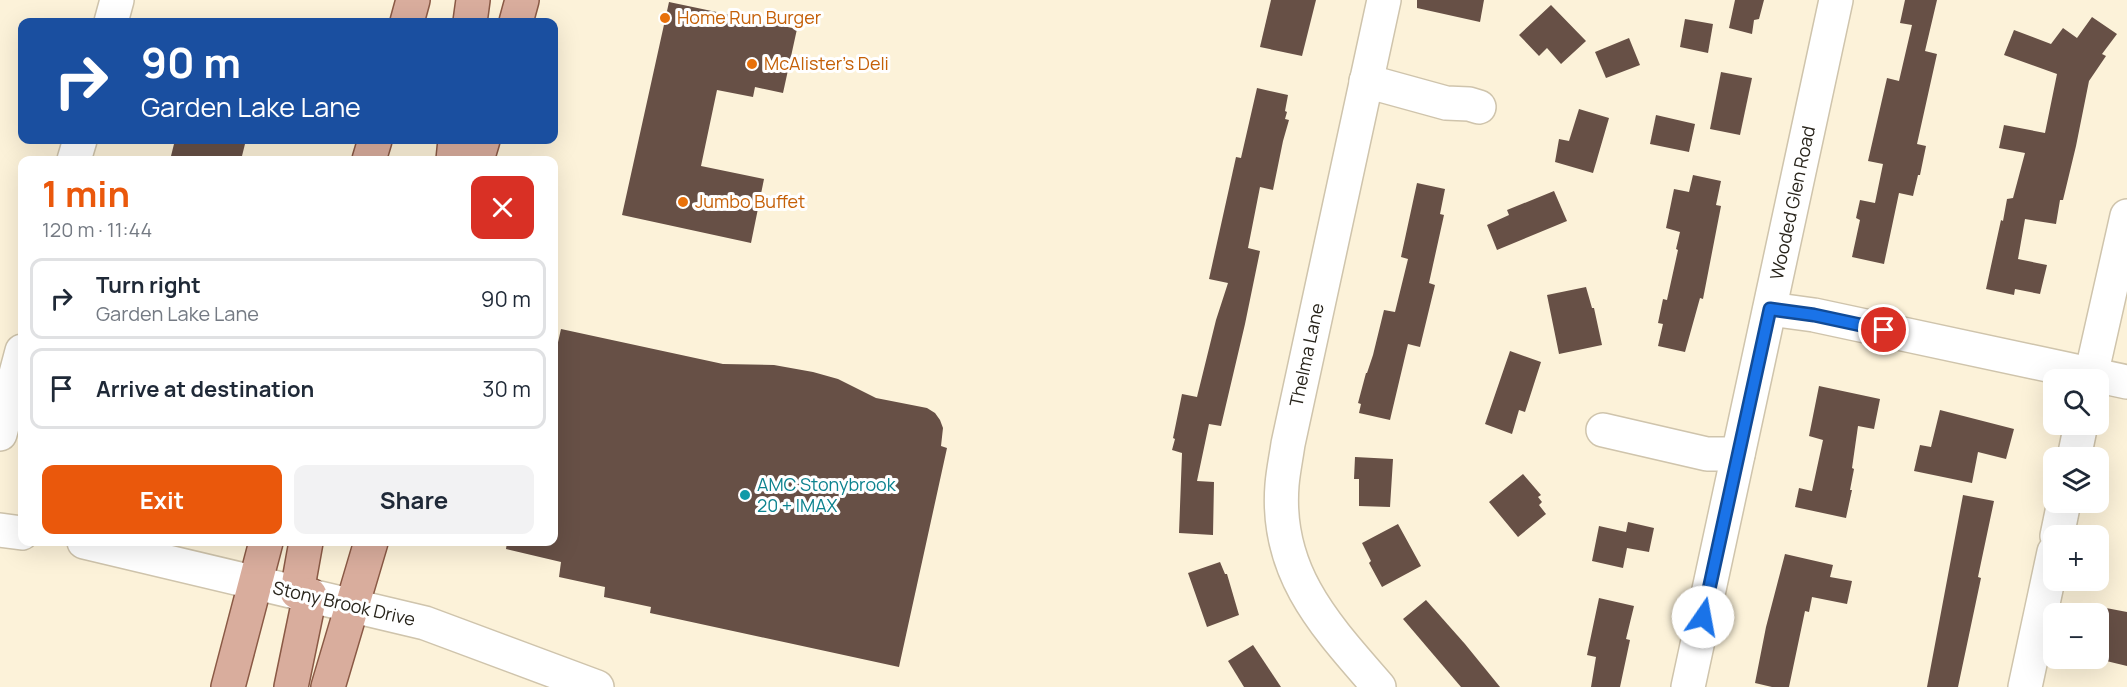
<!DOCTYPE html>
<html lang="en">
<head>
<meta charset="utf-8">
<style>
	:root { --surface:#fff; --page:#f2f2f3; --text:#1f2937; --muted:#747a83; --line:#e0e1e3; --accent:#ea580c }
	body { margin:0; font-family:Manrope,sans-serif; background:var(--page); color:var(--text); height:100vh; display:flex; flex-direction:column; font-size:22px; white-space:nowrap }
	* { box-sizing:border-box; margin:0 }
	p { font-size:20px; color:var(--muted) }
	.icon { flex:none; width:33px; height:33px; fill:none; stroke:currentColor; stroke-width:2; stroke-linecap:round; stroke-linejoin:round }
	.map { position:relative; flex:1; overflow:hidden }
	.details { position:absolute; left:18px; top:156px; width:540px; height:390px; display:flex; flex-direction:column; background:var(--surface); border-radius:12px; box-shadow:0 6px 24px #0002 }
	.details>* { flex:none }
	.hud { position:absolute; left:18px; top:18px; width:540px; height:126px; border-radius:12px; box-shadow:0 6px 24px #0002; background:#1a4fa0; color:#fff; overflow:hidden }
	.tools { position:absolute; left:2043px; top:369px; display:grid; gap:12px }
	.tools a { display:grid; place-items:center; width:66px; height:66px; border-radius:12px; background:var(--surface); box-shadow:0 6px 24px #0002; font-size:30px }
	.pin { position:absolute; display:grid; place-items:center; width:51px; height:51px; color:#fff; margin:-26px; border:3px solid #fff; border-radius:50%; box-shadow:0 2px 6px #0007 }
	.me { position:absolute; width:66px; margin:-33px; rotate:12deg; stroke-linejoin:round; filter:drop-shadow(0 0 4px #0008) }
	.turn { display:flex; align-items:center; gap:21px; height:126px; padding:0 24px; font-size:27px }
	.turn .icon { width:78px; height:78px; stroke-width:2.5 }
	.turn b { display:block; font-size:42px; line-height:51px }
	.round { display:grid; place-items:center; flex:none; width:63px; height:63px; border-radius:12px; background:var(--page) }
	.overview { display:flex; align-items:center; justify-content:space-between; height:102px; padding:0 24px }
	h1 { font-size:36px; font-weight:700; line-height:45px; color:var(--accent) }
	.button { display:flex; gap:12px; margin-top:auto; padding:12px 24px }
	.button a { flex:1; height:69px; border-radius:12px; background:var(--accent); color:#fff; font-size:24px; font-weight:700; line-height:69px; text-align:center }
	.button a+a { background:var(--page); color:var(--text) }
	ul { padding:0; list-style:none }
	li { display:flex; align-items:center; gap:18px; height:81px; margin:0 12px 9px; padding:0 12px; border:3px solid var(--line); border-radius:12px }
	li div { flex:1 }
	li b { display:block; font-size:22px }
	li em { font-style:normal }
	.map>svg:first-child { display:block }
	.building { fill:#675046 }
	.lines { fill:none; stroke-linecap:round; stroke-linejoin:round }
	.minor-casing { stroke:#cfc4ac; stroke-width:36 }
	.major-casing { stroke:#8a5945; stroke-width:36 }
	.minor { stroke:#fff; stroke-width:33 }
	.major { stroke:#d9ad9d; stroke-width:33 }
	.route-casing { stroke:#114b97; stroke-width:15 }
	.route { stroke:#1a73e8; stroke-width:10 }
	.food-dot { fill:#e8710a; stroke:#fff; stroke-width:2 }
	.culture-dot { fill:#0f9aa8; stroke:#fff; stroke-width:2 }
	.labels { text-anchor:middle; stroke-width:6; stroke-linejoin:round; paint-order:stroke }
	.food-label { font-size:18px; fill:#c56008; stroke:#fff; text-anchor:start }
	.street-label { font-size:18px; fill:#28241b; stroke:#fff }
	.culture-label { font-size:18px; fill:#0d838f; stroke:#fff; text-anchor:start }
</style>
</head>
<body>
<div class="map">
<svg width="2127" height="687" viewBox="0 0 2127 687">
	<rect width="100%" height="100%" fill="#fcf2d9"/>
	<g class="building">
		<path d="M1271,0H1316L1302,56L1260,47Z"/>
		<path d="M1417,0H1484L1480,22L1417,8Z"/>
		<path d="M1735,0H1764L1759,19L1754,20L1752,34L1729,28Z"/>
		<path d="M1905,0H1937L1925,51L1937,54L1917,144L1926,146L1920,175H1918L1913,196L1899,193L1884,264L1852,257L1860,220L1856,218L1860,200L1875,203L1883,164L1868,161L1887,78L1899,81L1912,25L1900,23Z"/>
		<path d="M669,2L797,29L783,93L755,87L753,97L717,90L701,166L764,179L751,243L622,215Z"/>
		<path d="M1551,5L1586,41L1561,64L1547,48L1539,56L1519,35Z"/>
		<path d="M2092,17L2117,34L2102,54L2106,56L2089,81L2076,146L2063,200H2060L2056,224L2025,219L2018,259L2047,265L2040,294L2015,289L2014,295L1986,289L2001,220L2003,221L2007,199L2013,198L2025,153L1999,148L2004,125L2045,133L2057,74L2004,55L2014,30L2051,44L2063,28L2077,38Z"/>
		<path d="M1685,19L1713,24L1708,53L1680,47Z"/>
		<path d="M1629,38L1640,65L1606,78L1595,52Z"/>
		<path d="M1721,72L1752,78L1740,135L1710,129Z"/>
		<path d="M1257,88L1288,95L1285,111L1287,112L1285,119L1289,120L1283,141L1273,190L1260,187L1248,248L1260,251L1245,324L1221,426L1209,424L1197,481L1214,482L1213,535L1179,533L1182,453L1172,450L1175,439L1173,438L1182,394L1197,397L1216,320L1228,283L1209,279L1236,157L1241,158Z"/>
		<path d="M1579,109L1609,118L1593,173L1555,162L1559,139L1569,141Z"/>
		<path d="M1656,115L1695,124L1689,152L1650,144Z"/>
		<path d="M175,140H246L241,160H170Z"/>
		<path d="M1693,175L1721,181L1716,205L1721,206L1703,299L1700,298L1685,352L1658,346L1663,324L1658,323L1663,299L1667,300L1678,250L1676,249L1680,232L1666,228L1674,189L1689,192Z"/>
		<path d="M1417,183L1445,189L1440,214L1444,215L1429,283L1435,285L1420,347L1408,344L1390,420L1359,413L1361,404L1358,403L1366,373H1367L1373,355L1384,310L1395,312L1408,259L1401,257Z"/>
		<path d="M1554,191L1567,221L1497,250L1487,225L1509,215L1507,210Z"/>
		<path d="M1586,287L1592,308H1594L1602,345L1559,354L1547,295Z"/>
		<path d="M561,329L723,364L774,365L813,372L838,379L876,398L927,408L935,413L940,420L943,428L941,446L947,448L899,667L650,613L651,607L604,597L605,587L559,577L561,562L506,549L507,542H554V360Z"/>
		<path d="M1510,351L1541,362L1525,412L1519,410L1512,434L1485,424Z"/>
		<path d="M1819,386L1880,399L1874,429L1858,426L1852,468L1854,469L1850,490H1852L1846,518L1795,507L1799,488L1812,491L1823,440L1809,436Z"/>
		<path d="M1940,410L2014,429L2006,459L1978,452L1972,483L1914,471L1920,445L1931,447Z"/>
		<path d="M1355,457L1393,459L1390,507L1359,506V479H1354Z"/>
		<path d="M1523,474L1541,495L1538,497L1542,502L1539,505L1546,514L1518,537L1489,502Z"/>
		<path d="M1963,495L1994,501L1978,577L1981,578L1958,687H1927Z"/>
		<path d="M1628,522L1654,528L1649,552L1627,548L1623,568L1592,561L1599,526L1626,532Z"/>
		<path d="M1398,524L1421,566L1382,587L1369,563L1371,561L1362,543Z"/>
		<path d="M1785,554L1833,565L1830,577L1852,581L1847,604L1812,597L1809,612L1805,611L1789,687H1772L1755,683L1766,627Z"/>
		<path d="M1220,562L1225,574H1227L1239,615L1207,627L1188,573Z"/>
		<path d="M1599,598L1634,606L1626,639L1630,640L1620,687H1591L1596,657L1587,655Z"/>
		<path d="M1426,600L1465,644L1500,687H1461L1403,619Z"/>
		<path d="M2106,608L2127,612V666L2098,659V641Z"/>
		<path d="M1253,645L1281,687H1244L1228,661Z"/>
	</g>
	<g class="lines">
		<g class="minor-casing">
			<g id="minor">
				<path d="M111,22L117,0"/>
				<path d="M1366,81L1446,103L1469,104L1479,107"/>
				<path d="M74,160L80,140"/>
				<path d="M1770,309L1814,315L2127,382"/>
				<path d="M2090,380L2127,216"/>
				<path d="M1603,430L1707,454H1738"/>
				<path d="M0,434L22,351"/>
				<path d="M2074,458L2081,424"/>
				<path d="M0,530L22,533"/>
				<path d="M2057,536L2064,502"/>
				<path d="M84,542L425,623L597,687"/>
				<path d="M1379,687C1326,626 1275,573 1282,485C1283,472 1286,458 1288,444L1384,0"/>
				<path d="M1688,687L1836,0"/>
				<path d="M2025,687L2054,552"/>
			</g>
		</g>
		<g class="major-casing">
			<g id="major">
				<path d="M407,22L413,0"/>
				<path d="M470,22L473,0"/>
				<path d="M516,22L522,0"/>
				<path d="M369,160L375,140"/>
				<path d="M453,160L455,140"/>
				<path d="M477,160L483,140"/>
				<path d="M297,592L306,542"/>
				<path d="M228,687L266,542"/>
				<path d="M291,687L310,595"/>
				<path d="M328,687L371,542"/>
			</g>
		</g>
		<use href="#minor" class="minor"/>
		<use href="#major" class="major"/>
	</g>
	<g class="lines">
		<g class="route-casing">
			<path id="route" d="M1703,617L1770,309L1814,315L1884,330"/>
		</g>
		<use href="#route" class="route"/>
	</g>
	<g class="food-dot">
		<circle cx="665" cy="18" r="6"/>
		<circle cx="752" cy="64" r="6"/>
		<circle cx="683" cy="202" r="6"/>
	</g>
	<circle class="culture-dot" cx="745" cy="495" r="6"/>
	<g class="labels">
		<g class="food-label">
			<text x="677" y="24">Home Run Burger</text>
			<text x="764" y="70">McAlister's Deli</text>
			<text x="695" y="208">Jumbo Buffet</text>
		</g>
		<g class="street-label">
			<text transform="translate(1793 203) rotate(-78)" y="6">Wooded Glen Road</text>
			<text transform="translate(1307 355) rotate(-78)" y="6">Thelma Lane</text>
			<text transform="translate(344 604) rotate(13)" y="6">Stony Brook Drive</text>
		</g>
		<g class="culture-label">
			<text x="757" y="491">AMC Stonybrook<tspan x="757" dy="21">20 + IMAX</tspan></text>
		</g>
	</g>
</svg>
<div class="tools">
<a><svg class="icon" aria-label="search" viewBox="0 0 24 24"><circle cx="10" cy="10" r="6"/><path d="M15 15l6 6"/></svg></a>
<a><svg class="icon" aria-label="layers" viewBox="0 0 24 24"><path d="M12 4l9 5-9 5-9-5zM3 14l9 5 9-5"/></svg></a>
<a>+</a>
<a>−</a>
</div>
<div class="pin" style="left:1884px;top:330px;background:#d93025"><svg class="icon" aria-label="arrive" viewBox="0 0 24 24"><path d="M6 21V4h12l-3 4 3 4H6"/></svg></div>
<svg class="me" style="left:1703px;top:617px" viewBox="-20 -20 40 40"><circle r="19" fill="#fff"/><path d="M0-13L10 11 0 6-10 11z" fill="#1a73e8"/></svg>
<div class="hud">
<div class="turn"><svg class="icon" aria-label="right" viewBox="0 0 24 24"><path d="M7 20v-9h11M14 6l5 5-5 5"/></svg><div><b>90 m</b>Garden Lake Lane</div></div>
</div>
<section class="details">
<div class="overview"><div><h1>1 min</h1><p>120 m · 11:44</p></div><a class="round" style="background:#d93025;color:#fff"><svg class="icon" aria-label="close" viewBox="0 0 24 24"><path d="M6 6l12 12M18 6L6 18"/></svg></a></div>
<ul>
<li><svg class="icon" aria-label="right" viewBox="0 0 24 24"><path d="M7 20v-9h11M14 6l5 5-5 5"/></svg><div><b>Turn right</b><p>Garden Lake Lane</p></div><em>90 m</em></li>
<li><svg class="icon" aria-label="arrive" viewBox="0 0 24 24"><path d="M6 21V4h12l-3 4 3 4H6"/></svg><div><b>Arrive at destination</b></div><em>30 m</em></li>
</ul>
<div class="button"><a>Exit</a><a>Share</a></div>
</section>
</div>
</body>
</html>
